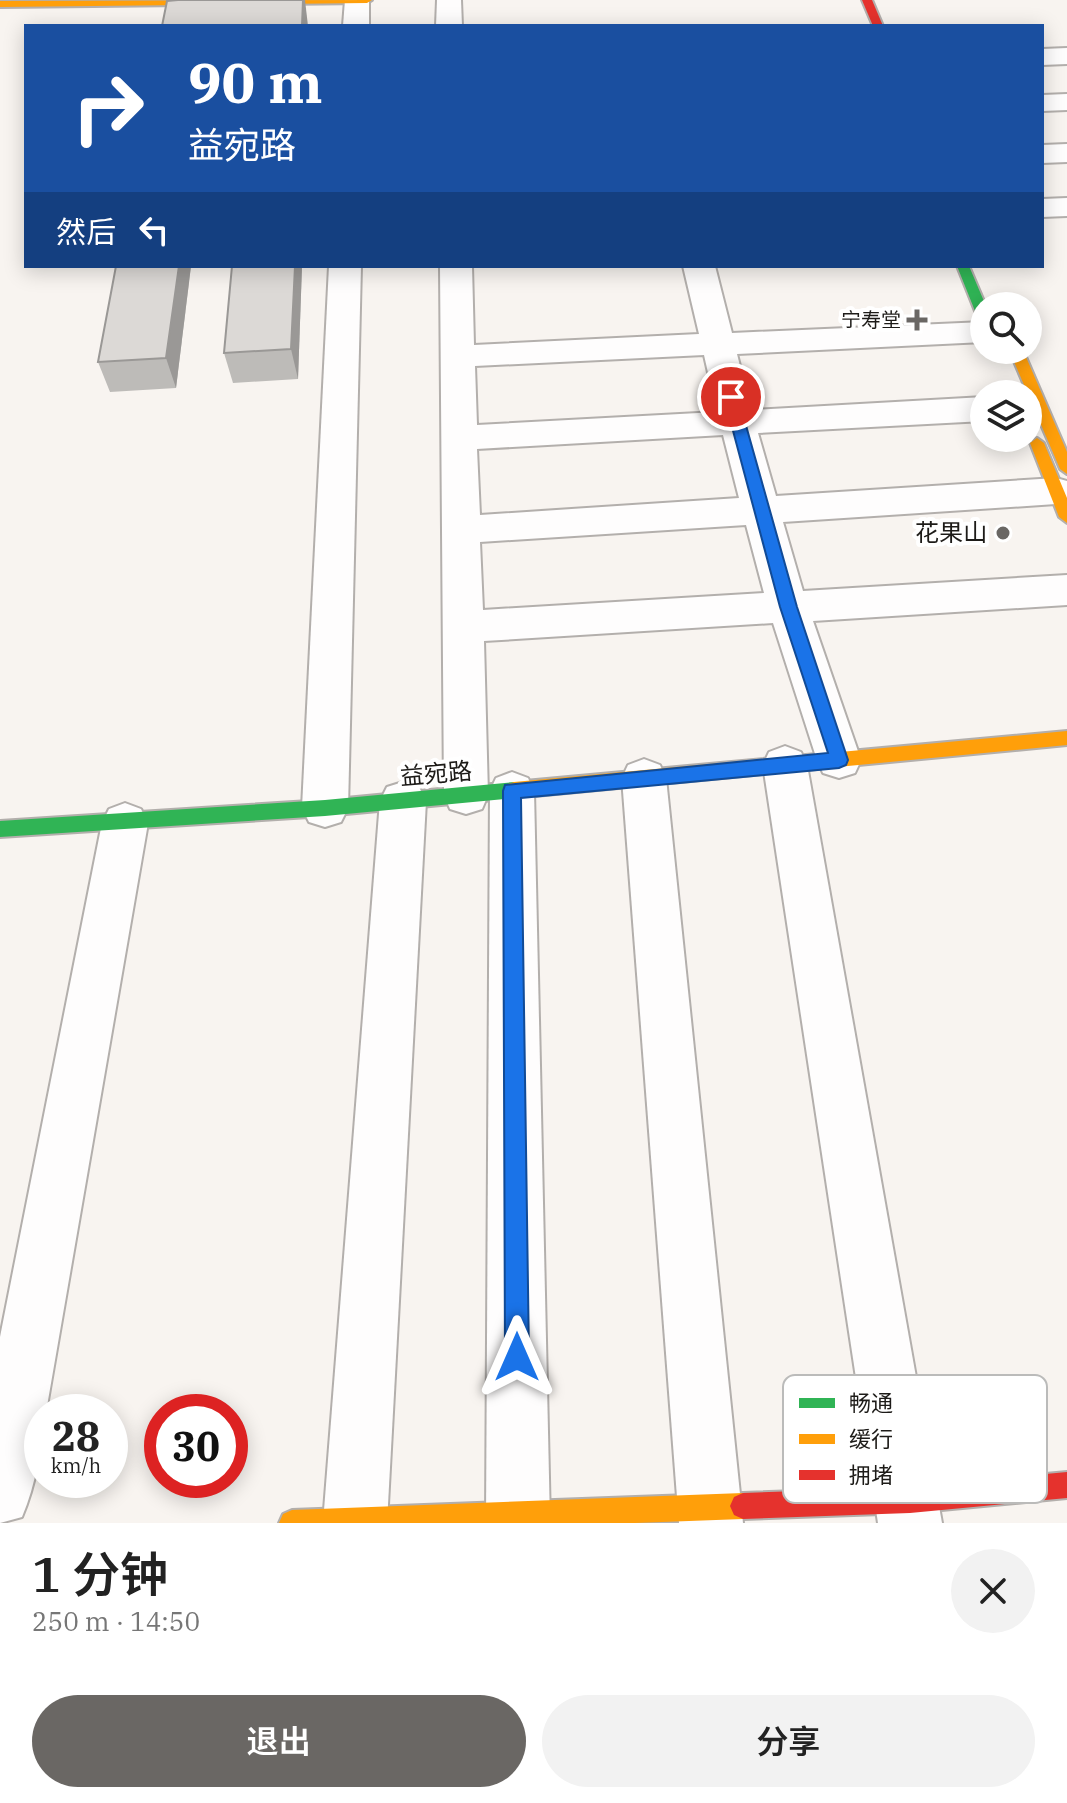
<!DOCTYPE html>
<html lang="zh">
<head>
<meta charset="utf-8">
<style>
	:root { --surface:#fff; --page:#f2f2f2; --text:#222; --muted:#767676; --accent:#6a6764 }
	body { margin:0; font-family:"IBM Plex Serif","Noto Sans SC",serif; background:var(--page); color:var(--text); height:100vh; display:flex; flex-direction:column; font-size:30px; white-space:nowrap }
	* { box-sizing:border-box; margin:0 }
	p { font-size:26px; color:var(--muted) }
	.icon { flex:none; width:44px; height:44px; fill:none; stroke:currentColor; stroke-width:2; stroke-linecap:round; stroke-linejoin:round }
	.map { position:relative; height:1523px; overflow:hidden }
	.panel { display:flex; flex-direction:column; background:var(--surface); flex:1 }
	.panel>* { flex:none }
	.banner { position:absolute; left:24px; top:24px; width:1020px; height:244px; border-radius:0px; box-shadow:0 4px 20px #0003; background:#1a4fa0; color:#fff; overflow:hidden }
	.fabs { position:absolute; left:970px; top:292px; display:grid; gap:16px }
	.fabs a { display:grid; place-items:center; width:72px; height:72px; border-radius:50%; background:var(--surface); box-shadow:0 4px 20px #0003; font-size:40px }
	.speed { position:absolute; left:24px; top:1394px; display:flex; gap:16px; font-size:40px; font-weight:700; text-align:center }
	.speed>* { display:grid; place-content:center; width:104px; height:104px; border-radius:50%; background:var(--surface); box-shadow:0 4px 20px #0003; line-height:1 }
	.speed small { font-size:20px; font-weight:400 }
	.speed .limit { border:12px solid #d22; background:#fff; color:#111 }
	.pin { position:absolute; display:grid; place-items:center; width:68px; height:68px; color:#fff; margin:-34px; border:4px solid #fff; border-radius:50%; box-shadow:0 2px 8px #0007 }
	.me { position:absolute; width:88px; margin:-44px; rotate:0deg; stroke-linejoin:round; filter:drop-shadow(0 0 6px #0008) }
	.turn { display:flex; align-items:center; gap:28px; height:168px; padding:0 32px; font-size:36px }
	.turn .icon { width:104px; height:104px; stroke-width:2.5 }
	.turn b { display:block; font-size:56px; line-height:68px }
	.then { display:flex; align-items:center; height:76px; padding:0 32px; background:#0003; gap:16px; font-size:30px }
	.round { display:grid; place-items:center; flex:none; width:84px; height:84px; border-radius:42px; background:var(--page) }
	.headline { display:flex; align-items:center; justify-content:space-between; height:136px; padding:0 32px }
	h1 { font-size:48px; font-weight:600; line-height:60px }
	.action { display:flex; gap:16px; margin-top:auto; padding:16px 32px }
	.action a { flex:1; height:92px; border-radius:48px; background:var(--accent); color:#fff; font-size:32px; font-weight:600; line-height:92px; text-align:center }
	.action a+a { background:var(--page); color:var(--text) }
	.map>svg:first-child { display:block }
	.lines { fill:none; stroke-linecap:round; stroke-linejoin:round }
	.street-casing { stroke:#b3afac; stroke-width:4 }
	.fast-casing { stroke:#b3afac; stroke-width:4 }
	.slow-casing { stroke:#b3afac; stroke-width:4 }
	.jam-casing { stroke:#b3afac; stroke-width:4 }
	.street { fill:#fefdfd; fill-rule:evenodd }
	.fast { fill:#30b455; fill-rule:evenodd }
	.slow { fill:#ff9f0a; fill-rule:evenodd }
	.jam { fill:#e5322d; fill-rule:evenodd }
	.wall { fill:#bdbbb8 }
	.shaded-wall { fill:#9a9896 }
	.building { fill:#dcd9d6; stroke:#9a9896; stroke-width:2 }
	.route { fill:#1a73e8; stroke:#114b97; stroke-width:2 }
	.poi-dot { fill:#6a6764; stroke:#fff; stroke-width:3 }
	.labels { text-anchor:middle; stroke-width:8; stroke-linejoin:round; paint-order:stroke }
	.far-poi-label { font-size:20px; fill:#1d1b18; stroke:#fff; text-anchor:end }
	.poi-label { font-size:24px; fill:#1d1b18; stroke:#fff; text-anchor:end }
	.street-label { font-size:24px; fill:#1d1b18; stroke:#fff }
	.key { fill:#fff; stroke:#bbbbba; stroke-width:2 }
	.key-label { font-size:22px; fill:#1d1b18 }
</style>
</head>
<body>
<div class="map">
<svg width="1067" height="1523" viewBox="0 0 1067 1523">
	<rect width="100%" height="100%" fill="#f8f4f0"/>
	<g class="lines">
		<g class="street-casing">
			<g id="street">
				<path d="M345,0H369V26H343Z"/>
				<path d="M437,0H461L462,26H436Z"/>
				<path d="M1067,48V64L1042,65V49Z"/>
				<path d="M1067,94V110L1042,111V95Z"/>
				<path d="M1067,144V162L1042,163V145Z"/>
				<path d="M1067,198V216L1042,217V199Z"/>
				<path d="M329,266H361L348,808L341,822L325,827L309,822L302,808Z"/>
				<path d="M440,266H472L474,345L699,334L683,266H715L732,333L984,322V342L737,354L751,410L984,397V421L758,433L776,496L1056,478L1067,481V501L1056,504L783,522L803,591L1067,575V605L813,621L861,760L855,773L839,778L823,773L817,760L773,623L484,641L488,795L482,809L466,814L450,809L444,795ZM704,355L717,412L477,425L475,366ZM723,435L739,498L480,515L477,449ZM746,525L764,593L483,610L480,542Z"/>
				<path d="M785,746L801,752L807,765L942,1523H878L763,765L769,752Z"/>
				<path d="M644,759L660,765L666,778L743,1523H679L622,778L628,765Z"/>
				<path d="M512,772L528,778L534,791L550,1523H486L490,791L496,778Z"/>
				<path d="M403,782L419,787L426,801L387,1523H323L380,801L387,787Z"/>
				<path d="M125,803L141,809L148,823L46,1412H42C42,1448 36,1484 22,1517L0,1523V1337L102,823L109,809Z"/>
			</g>
		</g>
		<g class="fast-casing">
			<g id="fast">
				<path d="M957,266H969L986,306H984V320L977,316Z"/>
				<path d="M514,782L520,784L523,790L520,796L514,798L325,816L0,837V821L325,800Z"/>
			</g>
		</g>
		<g class="slow-casing">
			<g id="slow">
				<path d="M372,0L367,3L0,7V1Z"/>
				<path d="M1009,350H1023L1067,452V474L1060,469Z"/>
				<path d="M1037,438L1044,443L1067,498V523L1059,517L1030,443Z"/>
				<path d="M1067,731V745L514,798L508,796L505,790L508,784L514,782Z"/>
				<path d="M743,1493L752,1497L756,1506L752,1515L743,1519L635,1523H279L283,1514L292,1510Z"/>
			</g>
		</g>
		<g class="jam-casing">
			<g id="jam">
				<path d="M862,0H872L883,26H873Z"/>
				<path d="M1067,1472V1498L910,1513L743,1519L734,1515L730,1506L734,1497L743,1493L910,1487Z"/>
			</g>
		</g>
		<use href="#street" class="street"/>
		<use href="#fast" class="fast"/>
		<use href="#slow" class="slow"/>
		<use href="#jam" class="jam"/>
	</g>
	<g class="wall">
		<path d="M116,266H191L176,388L110,392L98,362Z"/>
		<path d="M302,266L298,379L233,383L224,353Z"/>
	</g>
	<g class="shaded-wall">
		<path d="M303,0H305L308,26H302Z"/>
		<path d="M179,266H191L176,388L166,358Z"/>
		<path d="M295,266H302L298,379L291,349Z"/>
	</g>
	<g class="building">
		<path d="M178,0H303L302,26H162L167,1Z"/>
		<path d="M116,266H179L166,358L98,362Z"/>
		<path d="M232,266H295L291,349L224,353Z"/>
	</g>
	<path class="route" d="M731,392L738,397L797,607L848,760L846,765L839,768L521,798L529,1357L525,1365L517,1369L508,1365L505,1357L503,791L505,785L828,753L780,607L724,397Z"/>
	<g class="poi-dot">
		<path d="M913 308h8v8h8v8h-8v8h-8v-8h-8v-8h8z"/>
		<circle cx="1003" cy="533" r="8"/>
	</g>
	<g class="labels">
		<g class="far-poi-label">
			<text x="901" y="327">宁寿堂</text>
		</g>
		<g class="poi-label">
			<text x="987" y="541">花果山</text>
		</g>
		<g class="street-label">
			<text transform="translate(436 774) rotate(-5)" y="8">益宛路</text>
		</g>
	</g>
	<rect x="783" y="1375" width="264" height="128" rx="12" class="key"/>
	<rect x="799" y="1398" width="36" height="10" fill="#30b455"/>
	<rect x="799" y="1434" width="36" height="10" fill="#ff9f0a"/>
	<rect x="799" y="1470" width="36" height="10" fill="#e5322d"/>
	<g class="key-label">
		<text x="849" y="1411">畅通</text>
		<text x="849" y="1447">缓行</text>
		<text x="849" y="1483">拥堵</text>
	</g>
</svg>
<div class="fabs">
<a><svg class="icon" aria-label="search" viewBox="0 0 24 24"><circle cx="10" cy="10" r="6"/><path d="M15 15l6 6"/></svg></a>
<a><svg class="icon" aria-label="layers" viewBox="0 0 24 24"><path d="M12 4l9 5-9 5-9-5zM3 14l9 5 9-5"/></svg></a>
</div>
<div class="speed"><div>28<small>km/h</small></div><div class="limit">30</div></div>
<div class="pin" style="left:731px;top:397px;background:#d93025"><svg class="icon" aria-label="arrive" viewBox="0 0 24 24"><path d="M6 21V4h12l-3 4 3 4H6"/></svg></div>
<svg class="me" style="left:517px;top:1357px" viewBox="-20 -20 40 40"><path d="M0-17L14 15 0 8-14 15z" fill="#1a73e8" stroke="#fff" stroke-width="4"/></svg>
<div class="banner">
<div class="turn"><svg class="icon" aria-label="right" viewBox="0 0 24 24"><path d="M7 20v-9h11M14 6l5 5-5 5"/></svg><div><b>90 m</b>益宛路</div></div>
<div class="then">然后<svg class="icon" aria-label="left" viewBox="0 0 24 24"><path d="M17 20v-9H6M10 6l-5 5 5 5"/></svg></div>
</div>
</div>
<section class="panel">
<div class="headline"><div><h1>1 分钟</h1><p>250 m · 14:50</p></div><a class="round"><svg class="icon" aria-label="close" viewBox="0 0 24 24"><path d="M6 6l12 12M18 6L6 18"/></svg></a></div>
<div class="action"><a>退出</a><a>分享</a></div>
</section>
</body>
</html>
